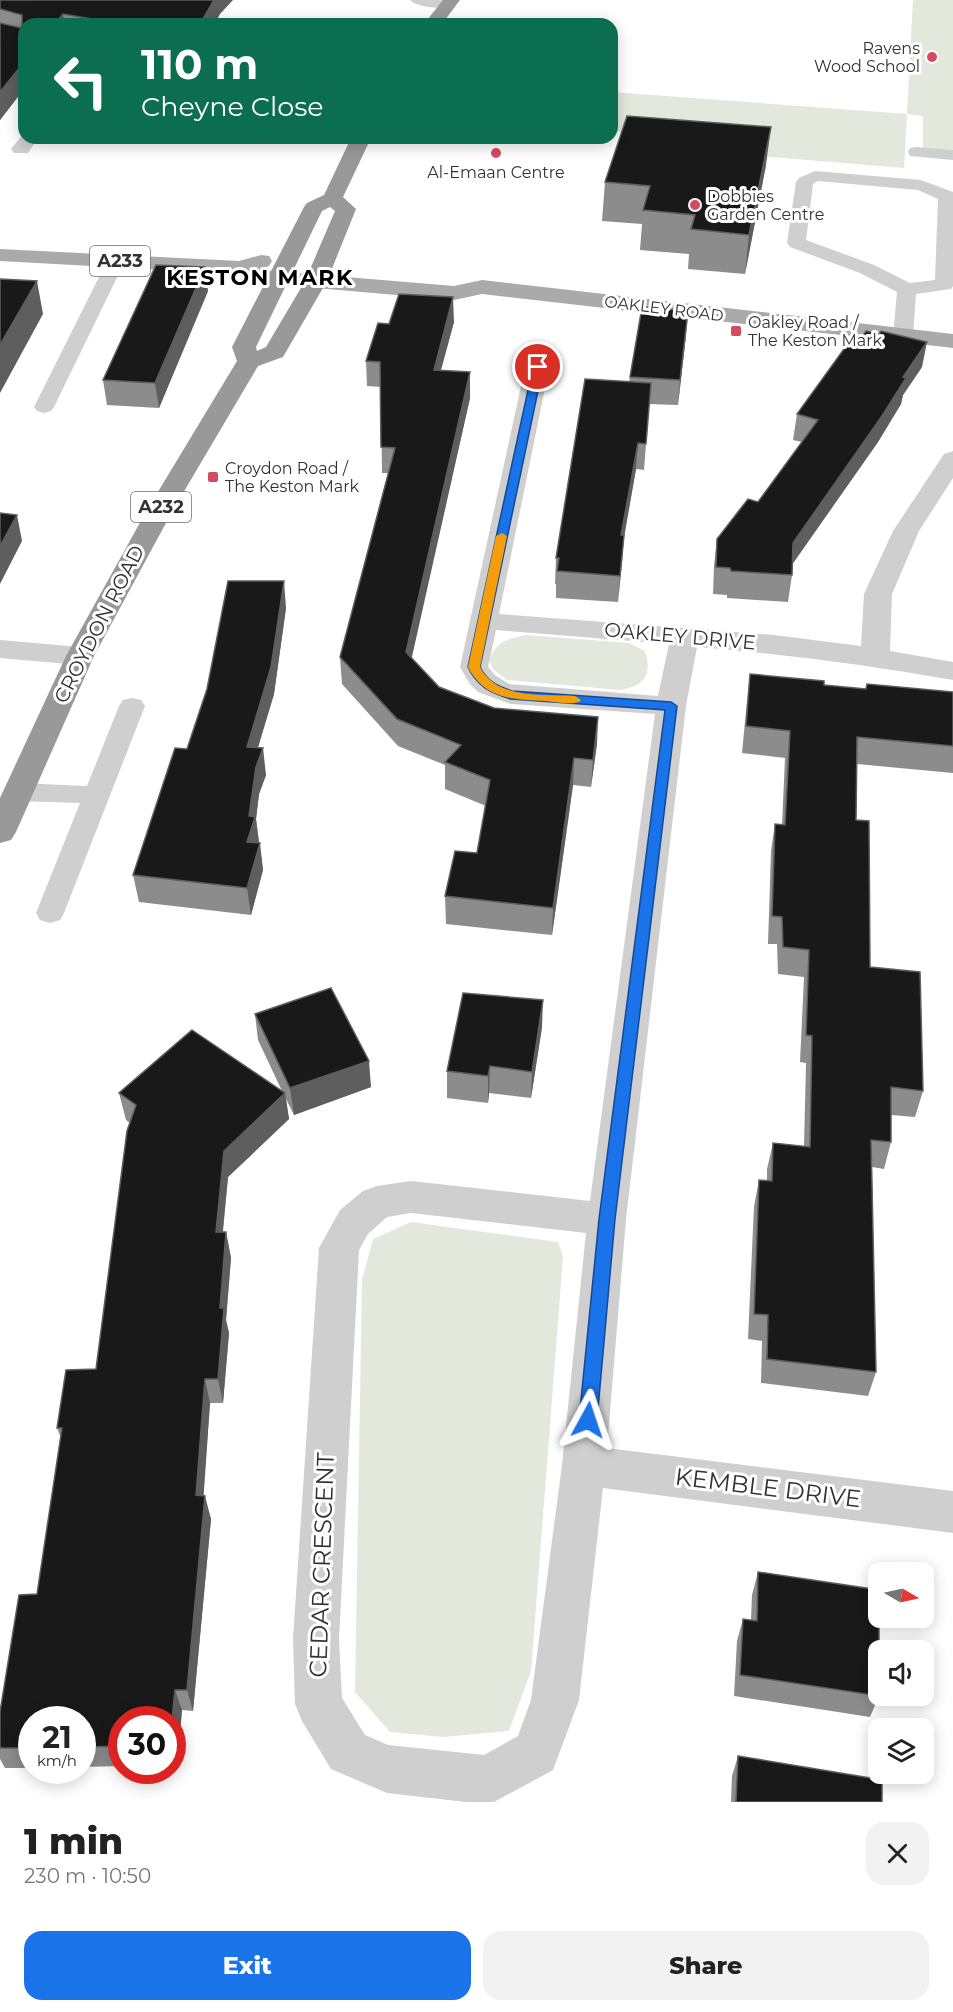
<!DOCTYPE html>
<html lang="en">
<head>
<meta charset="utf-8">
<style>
	:root { --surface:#fff; --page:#f2f2f2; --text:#222; --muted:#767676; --accent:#1a73e8 }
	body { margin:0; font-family:Montserrat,sans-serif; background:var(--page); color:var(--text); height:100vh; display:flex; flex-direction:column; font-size:22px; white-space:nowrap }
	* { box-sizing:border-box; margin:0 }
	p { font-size:20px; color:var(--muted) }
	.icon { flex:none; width:33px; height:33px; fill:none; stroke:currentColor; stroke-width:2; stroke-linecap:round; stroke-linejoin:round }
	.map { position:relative; height:1802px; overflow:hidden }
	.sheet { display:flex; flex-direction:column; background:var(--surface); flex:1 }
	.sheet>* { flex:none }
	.banner { position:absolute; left:18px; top:18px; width:600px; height:126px; border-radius:18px; box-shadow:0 3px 15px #0003; background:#0b6e4f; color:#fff; overflow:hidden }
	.needle { width:39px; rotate:99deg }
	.tools { position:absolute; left:868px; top:1562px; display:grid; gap:12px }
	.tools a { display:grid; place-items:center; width:66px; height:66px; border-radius:12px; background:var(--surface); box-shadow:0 3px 15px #0003; font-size:30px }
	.speed { position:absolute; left:18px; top:1706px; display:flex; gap:12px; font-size:30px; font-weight:700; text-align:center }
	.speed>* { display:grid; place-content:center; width:78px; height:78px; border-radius:50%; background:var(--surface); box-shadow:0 3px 15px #0003; line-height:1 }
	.speed small { font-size:15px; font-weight:400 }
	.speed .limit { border:9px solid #d22; background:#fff; color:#111 }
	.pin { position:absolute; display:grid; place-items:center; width:51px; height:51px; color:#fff; margin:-26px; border:3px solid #fff; border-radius:50%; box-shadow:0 2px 6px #0007 }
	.me { position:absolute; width:66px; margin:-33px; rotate:5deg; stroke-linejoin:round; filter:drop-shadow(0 0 4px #0008) }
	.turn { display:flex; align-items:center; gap:21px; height:126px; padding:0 24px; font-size:27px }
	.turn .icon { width:78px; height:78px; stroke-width:2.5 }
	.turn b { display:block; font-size:42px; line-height:51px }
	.round { display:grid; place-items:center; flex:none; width:63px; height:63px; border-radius:18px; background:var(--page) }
	.summary { display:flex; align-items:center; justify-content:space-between; height:102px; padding:0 24px }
	h1 { font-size:36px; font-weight:800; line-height:45px }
	.cta { display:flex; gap:12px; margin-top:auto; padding:12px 24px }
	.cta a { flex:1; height:69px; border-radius:18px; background:var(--accent); color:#fff; font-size:24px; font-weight:800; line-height:69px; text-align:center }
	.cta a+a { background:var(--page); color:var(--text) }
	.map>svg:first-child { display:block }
	.green { fill:#e3e8dc }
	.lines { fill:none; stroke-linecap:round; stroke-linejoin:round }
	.lane { fill:#cfcfcf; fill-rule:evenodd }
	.street { fill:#cfcfcf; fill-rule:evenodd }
	.primary { fill:#aaa; fill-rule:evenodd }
	.highway { fill:#999; fill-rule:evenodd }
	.wall { fill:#8c8c8c }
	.shaded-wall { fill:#5e5e5e }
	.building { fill:#191919; stroke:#5e5e5e; stroke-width:1.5 }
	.route { fill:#1a73e8; stroke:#114b97; stroke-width:1.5 }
	.slow { fill:#f59e0b }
	.poi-dot { fill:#d34a61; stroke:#fff; stroke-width:2 }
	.labels { text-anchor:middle; stroke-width:6; stroke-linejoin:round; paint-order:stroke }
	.far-poi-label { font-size:16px; fill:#323232; stroke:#fff; text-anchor:start }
	.far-street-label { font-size:16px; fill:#323232; stroke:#fff }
	.shield { fill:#fff; stroke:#707070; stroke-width:1.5 }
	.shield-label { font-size:18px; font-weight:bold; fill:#323232 }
	.street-label { font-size:20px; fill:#323232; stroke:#fff }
	.far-district-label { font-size:22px; font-weight:bold; letter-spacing:1.5px; fill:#000; stroke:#fff }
	.near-street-label { font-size:24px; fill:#323232; stroke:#fff }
</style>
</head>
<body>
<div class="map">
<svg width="953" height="1802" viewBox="0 0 953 1802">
	<rect width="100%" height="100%" fill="#fff"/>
	<g class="green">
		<path d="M913,0H953V150L923,148V116L907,114L904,168L664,148L666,136L612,131V92L907,114Z"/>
		<path d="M526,635L629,643L645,651C652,675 645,685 621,690L507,680L494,670L489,661C496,642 506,639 526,635Z"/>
		<path d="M411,1222L558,1242L563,1257L531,1671L509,1731L443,1737L390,1732L355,1692L362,1280L373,1239Z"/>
	</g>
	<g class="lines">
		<g class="lane">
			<path d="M410,0H454L456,3C449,11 417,8 410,0Z"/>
			<path d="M916,147L953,150V160L910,156L908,152L910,148Z"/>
			<path d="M815,171L921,180L953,192V286L951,289L916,294L913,336L910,340H896L893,336L897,292L860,273L790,247L787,243L796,182L799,178ZM818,181L918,190L938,199L935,280L910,283L874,265L806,240L813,184Z"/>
			<path d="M116,255L123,257L125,261L54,407L51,411L44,413L37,411L34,407L109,257Z"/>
			<path d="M132,698L141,700L145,706L64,913L60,920L50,923L40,920L36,913L80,803L18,801L9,798L5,792L9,786L18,783L87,786L119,706L123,700Z"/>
		</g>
		<g class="street">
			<path d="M24,133V138H38L28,153H14L11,149Z"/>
			<path d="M540,347L548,349L552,354L499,614L774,635L861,646L864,594L893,531L944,454L953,451V478L919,531L892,594L890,651L953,662V680C868,665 783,654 697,647L686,706L626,1219L607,1448L953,1491V1533L603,1488L579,1700L553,1770L494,1802H466L387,1793L331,1769L302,1721L295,1704L293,1639L319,1248L340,1210L363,1191L377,1186L411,1181L590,1201L655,714L511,704L478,692L470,684L460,667L528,354L532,349ZM496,630L669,644L658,696L509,684L495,675L488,667ZM411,1213L586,1233L562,1465L531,1700L518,1736L484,1755L388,1745L365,1735L342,1698L339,1639L359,1250L368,1234L387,1217Z"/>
			<path d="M0,640L80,647L90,650L94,656L90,662L80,665L0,658Z"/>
		</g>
		<path class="primary" d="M0,249L239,261L261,255L269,256L272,261L269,266L260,269L262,270L454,286L482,280L953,334V348L482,294L454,300L258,283L237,274L0,261Z"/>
		<g class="highway">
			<path d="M443,0H460L442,24H424Z"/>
			<path d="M351,138H371L343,197L356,209L327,281L283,357L258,366L173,510L94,656L16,832L11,840L0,843V798L66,656L147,510L237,361L232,347L304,207L307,203L324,195ZM330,207L335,211L305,281L266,347L257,351L256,347L322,211Z"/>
		</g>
	</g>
	<g class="wall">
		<path d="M0,0L220,14L214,24H24V89L0,120Z"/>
		<path d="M766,165L745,274L688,269L689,254L640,250L642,224L602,221L605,182Z"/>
		<path d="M208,291L159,408L107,405L103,380Z"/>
		<path d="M454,322L441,370L470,398L411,658L439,687L494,708L597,744L591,787L573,785L552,935L446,924L445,896L477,853L486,806L445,789V765L398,746L342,684L340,657L388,473H382L381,387L367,386L366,361L389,324Z"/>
		<path d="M686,335L678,405L649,404L644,470L636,469L624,535L622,562L618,602L556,598V584H555L556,558L629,382L630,377Z"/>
		<path d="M922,367L903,395L901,404L878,442L793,563L792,575L788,602L727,598V595L713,594L714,566L717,539L758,502L802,442L793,440L797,414Z"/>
		<path d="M286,608L274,694L258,747L266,775L259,794L256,819L263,870L251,915L139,902L133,875L187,749Z"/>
		<path d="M750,674L824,685L866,689L953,692V773L857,764L856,820L870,967L923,1091L915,1117L891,1115V1142L884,1169L872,1167L876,1372L868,1396L761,1383L762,1341L748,1339L754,1206L759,1180H767V1169L773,1143L804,1146L806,1063L800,1062L804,977L778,974L777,944H768L771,851L775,824L782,825L785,758L742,753L747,701Z"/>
		<path d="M255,1014L371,1087L294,1115L286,1099L289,1119L228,1177L223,1232H226L231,1258L226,1320L229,1333L223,1403H210L203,1496L211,1519L193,1711L182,1710L177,1765H172V1719H122V1766L82,1767V1719H32V1768H5L0,1759V1712L37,1594L61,1438L57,1428L96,1369L130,1123L126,1120L119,1093L282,1091L258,1040Z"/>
		<path d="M542,1027L531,1098L489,1093L488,1103L447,1098V1071Z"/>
		<path d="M758,1572L879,1696L870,1717L734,1696L737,1641L743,1619L751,1620L752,1595Z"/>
		<path d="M738,1756L882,1802H731L732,1776Z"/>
	</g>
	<g class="shaded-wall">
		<path d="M214,0H233L220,14L214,24H200Z"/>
		<path d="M63,14L65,24H55Z"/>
		<path d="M24,62V89L0,120V92Z"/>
		<path d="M771,127L766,165L745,274L749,235Z"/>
		<path d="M205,267L208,291L159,408L155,383Z"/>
		<path d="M37,281L43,314L0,393V345Z"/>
		<path d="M453,297L454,322L434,395V370Z"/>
		<path d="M688,311L686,335L678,405L680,380Z"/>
		<path d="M927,342L922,367L903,395L901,404L878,442L789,569L793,543Z"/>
		<path d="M470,372V398L407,679L406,652Z"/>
		<path d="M638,443L636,469L620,561L621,535Z"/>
		<path d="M17,515L22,541L0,584V546Z"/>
		<path d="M624,535L622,562L618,602L620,576Z"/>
		<path d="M284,581L286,608L274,694L250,774L247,747Z"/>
		<path d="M598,717L597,744L591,787L593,760Z"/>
		<path d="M263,748L266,775L259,794L256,819L259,844L247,842L249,816L256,767Z"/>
		<path d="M574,758L573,785L552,935L553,908Z"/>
		<path d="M260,843L263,870L251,915L247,888Z"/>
		<path d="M543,1000L542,1027L531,1098L532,1072Z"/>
		<path d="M369,1061L371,1087L294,1115L290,1088Z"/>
		<path d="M490,1066L489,1093L488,1103V1076Z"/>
		<path d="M285,1093L289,1119L228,1177L220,1258L216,1232L224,1151Z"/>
		<path d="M226,1232L231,1258L226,1320L229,1333L223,1403L218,1379L220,1308Z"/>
		<path d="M205,1379L210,1403L202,1519L196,1495Z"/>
		<path d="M205,1496L211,1519L193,1711L187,1690Z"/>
		<path d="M175,1690L182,1710L177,1765L172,1753V1719Z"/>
	</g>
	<g class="building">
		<path d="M0,0H214L200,24H122L63,14L55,24H24V62L0,92V23L22,28V15L0,9Z"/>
		<path d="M627,116L771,127L749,235L691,229L695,215L643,210L650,186L605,182Z"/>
		<path d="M156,265L205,267L155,383L103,380Z"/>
		<path d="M0,279L37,281L0,345Z"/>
		<path d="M399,294L453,297L434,370L470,372L406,652L439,687L494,708L598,717L593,760L574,758L553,908L445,896L455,851L477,853L490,780L445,762L461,745L397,719L340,657L395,448L381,447L380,362L366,361L378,323L389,324Z"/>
		<path d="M642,307L688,311L680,380L630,377Z"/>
		<path d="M866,331L879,334L881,331L927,342L903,377L906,378L882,416L793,543L792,575L731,571L730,568L716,567L717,539L748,499L758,502L818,420L797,414L854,335L862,337Z"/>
		<path d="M585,379L651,383L646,444L638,443L621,535H624L620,576L557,571L559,558H556Z"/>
		<path d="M0,513L17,515L0,546Z"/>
		<path d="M228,581H284L271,667L247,747L263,748L256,767L249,816L255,817L247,842L260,843L247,888L133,875L175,748L187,749L207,689Z"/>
		<path d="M750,674L824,681V685L866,689L867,684L953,692V746L857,737L856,820L869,821L870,967L920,972L923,1091L891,1087V1142L871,1140L876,1372L767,1359L768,1315L754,1314L759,1180L772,1181L773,1143L810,1147L812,1036L806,1035L809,950L783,947L782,917L772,916L775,824L785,825L790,731L746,726Z"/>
		<path d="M331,988L369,1061L290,1088L255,1014Z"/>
		<path d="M463,993L543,1000L532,1072L490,1066L488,1076L447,1071Z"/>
		<path d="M192,1030L285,1093L224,1151L216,1232H226L220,1308H224L218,1379H205L196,1495L205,1496L187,1690H175L172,1719H122V1746L82,1747V1719H32V1748H0V1712L19,1595L37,1594L62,1428H57L66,1370L96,1369L127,1131L136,1105L119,1093Z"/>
		<path d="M758,1572L879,1590V1696L740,1675L743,1619L757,1621Z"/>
		<path d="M738,1756L882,1780V1802H736Z"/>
	</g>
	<path class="route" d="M538,364L543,367L480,667C487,681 497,686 512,691L671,702L677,706L615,1219L597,1420L594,1426L588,1428L582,1426L579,1420L599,1219L665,710L511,699C490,693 477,686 468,667L533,367Z"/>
	<path class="slow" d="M502,533L507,536L480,667C497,700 543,694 575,696L581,700L579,702C569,705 557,702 546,701C513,699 485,700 468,667L496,536Z"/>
	<g class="poi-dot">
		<circle cx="932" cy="57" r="6"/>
		<circle cx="496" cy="153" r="6"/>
		<circle cx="695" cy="205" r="6"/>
		<rect x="730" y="325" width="12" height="12" rx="3"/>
		<rect x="207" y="471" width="12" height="12" rx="3"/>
	</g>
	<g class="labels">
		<g class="far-poi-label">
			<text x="920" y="54" text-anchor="end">Ravens<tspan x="920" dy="18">Wood School</tspan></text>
			<text x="496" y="178" text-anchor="middle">Al-Emaan Centre</text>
			<text x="707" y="202">Dobbies<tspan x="707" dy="18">Garden Centre</tspan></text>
			<text x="748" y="328">Oakley Road /<tspan x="748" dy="18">The Keston Mark</tspan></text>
			<text x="225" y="474">Croydon Road /<tspan x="225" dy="18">The Keston Mark</tspan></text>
		</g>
		<g class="far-street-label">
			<text transform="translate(664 308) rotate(7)" y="6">OAKLEY ROAD</text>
		</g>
		<g class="shield">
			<rect x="90" y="246" width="60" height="30" rx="4.5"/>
			<rect x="131" y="492" width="60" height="30" rx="4.5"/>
		</g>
		<g class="shield-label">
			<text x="120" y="267">A233</text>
			<text x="161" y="513">A232</text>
		</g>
		<g class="street-label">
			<text transform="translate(99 624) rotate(-63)" y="7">CROYDON ROAD</text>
			<text transform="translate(680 636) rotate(5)" y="7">OAKLEY DRIVE</text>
		</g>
		<g class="far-district-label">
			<text x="260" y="285">KESTON MARK</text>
		</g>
		<g class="near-street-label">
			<text transform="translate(768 1488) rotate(7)" y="8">KEMBLE DRIVE</text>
			<text transform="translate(322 1565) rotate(-88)" y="8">CEDAR CRESCENT</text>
		</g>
	</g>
</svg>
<div class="tools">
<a><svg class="needle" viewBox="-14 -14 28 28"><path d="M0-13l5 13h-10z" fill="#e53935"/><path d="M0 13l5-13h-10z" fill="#767676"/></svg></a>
<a><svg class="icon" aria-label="sound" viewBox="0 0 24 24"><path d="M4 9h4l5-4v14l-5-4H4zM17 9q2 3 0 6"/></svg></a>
<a><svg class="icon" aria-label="layers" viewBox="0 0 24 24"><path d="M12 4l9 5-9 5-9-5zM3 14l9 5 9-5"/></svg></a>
</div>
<div class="speed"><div>21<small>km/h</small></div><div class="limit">30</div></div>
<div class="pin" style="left:538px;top:367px;background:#d93025"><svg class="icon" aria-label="arrive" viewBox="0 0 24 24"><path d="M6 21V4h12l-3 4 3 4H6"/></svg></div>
<svg class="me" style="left:588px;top:1420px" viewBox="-20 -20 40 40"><path d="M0-17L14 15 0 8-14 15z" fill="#1a73e8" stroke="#fff" stroke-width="4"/></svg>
<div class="banner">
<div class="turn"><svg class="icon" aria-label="left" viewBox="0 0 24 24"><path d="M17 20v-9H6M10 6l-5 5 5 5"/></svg><div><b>110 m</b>Cheyne Close</div></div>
</div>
</div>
<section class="sheet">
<div class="summary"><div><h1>1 min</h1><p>230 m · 10:50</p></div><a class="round"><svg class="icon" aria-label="close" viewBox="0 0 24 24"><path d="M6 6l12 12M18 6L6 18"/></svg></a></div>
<div class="cta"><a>Exit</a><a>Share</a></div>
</section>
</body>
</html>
